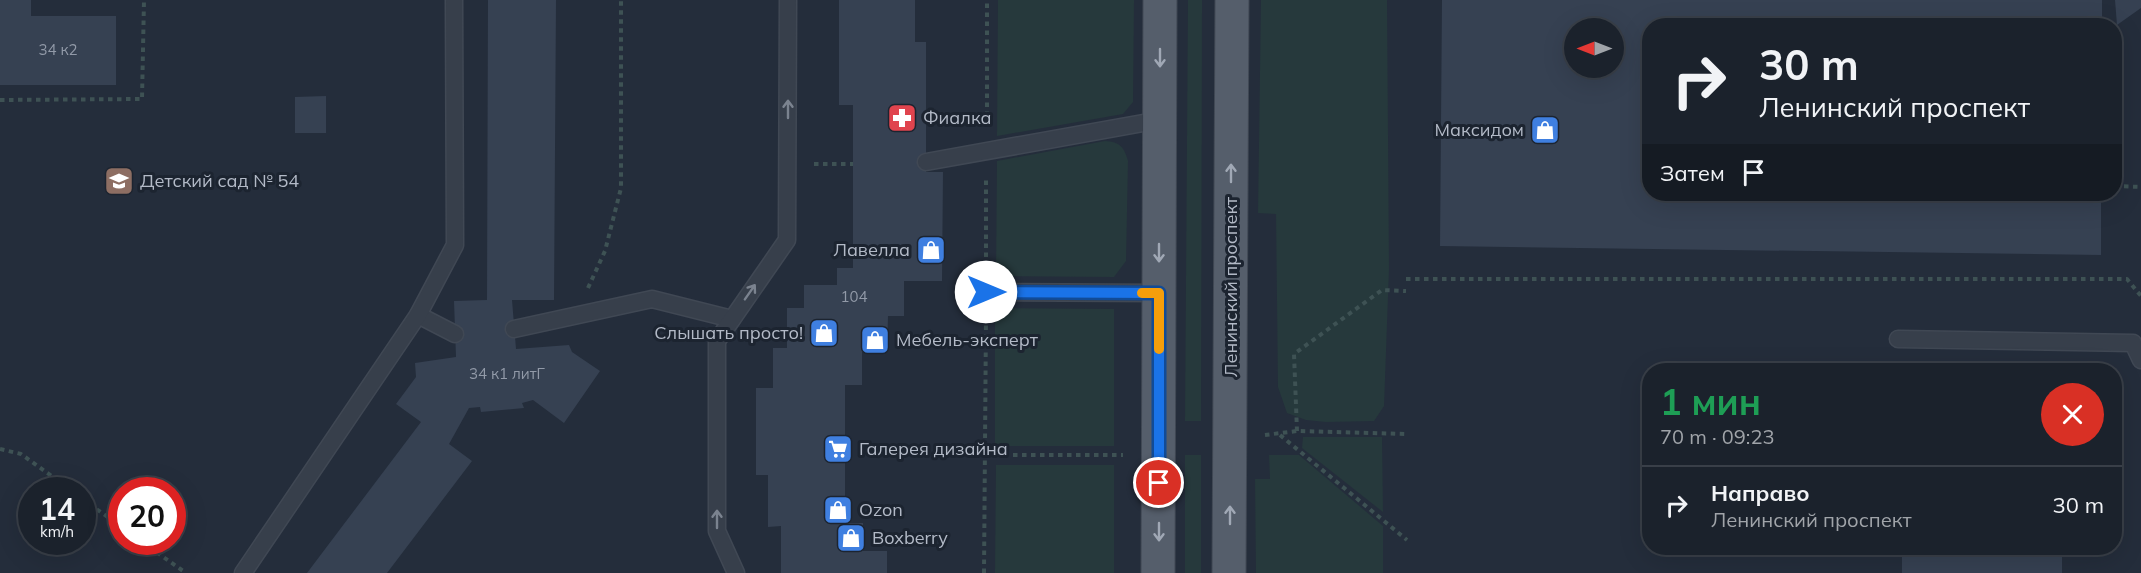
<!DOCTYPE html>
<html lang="ru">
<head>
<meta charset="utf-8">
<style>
	:root { --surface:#1b222c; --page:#242a34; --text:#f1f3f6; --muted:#a0a4a9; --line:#393f48 }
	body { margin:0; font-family:Mulish,sans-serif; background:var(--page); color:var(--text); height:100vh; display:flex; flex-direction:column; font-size:22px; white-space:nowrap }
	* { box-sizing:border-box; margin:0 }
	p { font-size:20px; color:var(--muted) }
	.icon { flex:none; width:33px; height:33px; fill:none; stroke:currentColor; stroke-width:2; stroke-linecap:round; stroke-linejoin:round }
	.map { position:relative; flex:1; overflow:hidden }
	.drawer { position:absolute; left:1642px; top:363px; width:480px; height:192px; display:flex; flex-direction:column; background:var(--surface); border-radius:24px; box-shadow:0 6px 24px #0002,0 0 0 2px var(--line) }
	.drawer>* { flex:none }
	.hud { position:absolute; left:1642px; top:18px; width:480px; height:183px; border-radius:24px; box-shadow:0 6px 24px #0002,0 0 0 2px var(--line); background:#1b222c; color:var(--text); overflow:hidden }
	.needle { width:39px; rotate:270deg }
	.buttons { position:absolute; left:1564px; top:18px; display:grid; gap:12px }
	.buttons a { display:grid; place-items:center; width:60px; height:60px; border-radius:50%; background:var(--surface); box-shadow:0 6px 24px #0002,0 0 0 2px var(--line); font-size:30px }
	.speed { position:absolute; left:18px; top:477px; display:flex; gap:12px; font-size:30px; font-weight:700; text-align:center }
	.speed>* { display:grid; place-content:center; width:78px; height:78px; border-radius:50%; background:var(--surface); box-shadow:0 6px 24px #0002,0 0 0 2px var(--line); line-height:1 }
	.speed small { font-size:15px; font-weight:400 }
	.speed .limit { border:9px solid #d22; background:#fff; color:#111 }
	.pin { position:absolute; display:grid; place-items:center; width:51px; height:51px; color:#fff; margin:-26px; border:3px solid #fff; border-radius:50%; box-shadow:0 2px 6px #0007 }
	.me { position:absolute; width:66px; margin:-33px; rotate:90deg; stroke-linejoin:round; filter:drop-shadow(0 0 4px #0008) }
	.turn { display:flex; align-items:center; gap:21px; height:126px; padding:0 18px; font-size:27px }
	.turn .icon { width:78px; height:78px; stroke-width:2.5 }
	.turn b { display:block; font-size:42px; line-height:51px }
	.then { display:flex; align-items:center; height:57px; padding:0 18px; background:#0003; gap:12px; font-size:22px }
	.round { display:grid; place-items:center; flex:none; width:63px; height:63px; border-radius:32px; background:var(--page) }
	.headline { display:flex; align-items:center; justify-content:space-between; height:102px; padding:0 18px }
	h1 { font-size:36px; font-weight:700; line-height:45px; color:#1e9e55 }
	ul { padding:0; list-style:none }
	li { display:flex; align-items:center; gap:18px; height:78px; padding:0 18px; border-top:2px solid var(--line) }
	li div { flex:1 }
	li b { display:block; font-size:22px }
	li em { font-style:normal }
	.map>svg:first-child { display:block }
	.green { fill:#26393c }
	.building { fill:#364152; fill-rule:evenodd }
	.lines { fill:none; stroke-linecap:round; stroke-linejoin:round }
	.service-casing { stroke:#404854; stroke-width:19 }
	.primary-casing { stroke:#404854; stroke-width:35 }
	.path { stroke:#3e5254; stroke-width:4; stroke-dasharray:4.5 4.5; stroke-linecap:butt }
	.service { stroke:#373f4b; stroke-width:16 }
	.primary { stroke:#555e6b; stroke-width:33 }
	.oneway { stroke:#a0a8b5 }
	.oneway2 { stroke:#7b838f }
	.route-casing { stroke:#114b97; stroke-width:15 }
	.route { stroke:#1a73e8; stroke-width:10 }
	.slow { stroke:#f59e0b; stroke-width:10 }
	.labels { text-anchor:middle; stroke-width:6; stroke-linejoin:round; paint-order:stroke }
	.number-label { font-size:15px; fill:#929aa8 }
	.poi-label { font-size:18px; fill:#b3bac7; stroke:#1c2430; text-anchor:start }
	.street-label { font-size:18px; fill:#b3bac7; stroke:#1c2430 }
</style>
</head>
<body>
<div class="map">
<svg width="2141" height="573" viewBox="0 0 2141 573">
	<rect width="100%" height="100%" fill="#242d3b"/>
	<g class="green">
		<path d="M998,0H1134L1133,102L1123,114L997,136Z"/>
		<path d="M1188,0H1202L1201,421H1185Z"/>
		<path d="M1261,0H1387L1389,269L1384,406L1374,421L1326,422L1306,420L1287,413L1278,387L1276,214L1258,213Z"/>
		<path d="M1105,141C1120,142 1124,147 1128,161L1126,261L1114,277L996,276L997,161Z"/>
		<path d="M995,308L1114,309V446H995Z"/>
		<path d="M1303,437H1382L1383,512L1302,448Z"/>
		<rect x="1185" y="455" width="16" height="118"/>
		<path d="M1269,455H1299L1383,526V573H1256L1255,479H1270Z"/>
		<path d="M996,465H1114V573H995Z"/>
	</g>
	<g class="building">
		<path d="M0,0H31V16H116V85H0Z"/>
		<path d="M488,0H556L554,300H512L516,349L569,345L572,352L600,371L564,423L533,400L522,403L524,408L481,412L480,407L469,408L449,444L472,461L387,573H307L421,422L396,404L416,377L415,363L456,357L454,301L487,300Z"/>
		<path d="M839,0H915V42H926V172H943L942,281H904V316H888L887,352H862V385H845V523H863V551H887V573H781V526L768,527V475H756V388H773V348H787V308H804V285H837V268H853V105H839Z"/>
		<path d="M1442,0H2102V26H1650V194H2101V255L1440,246ZM1575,28H1614V68H1575Z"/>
		<path d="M2115,0H2141V8L2117,25Z"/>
		<path d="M326,96V133H295V97Z"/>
		<rect x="1902" y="548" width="160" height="25"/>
	</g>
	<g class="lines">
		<g class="service-casing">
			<g id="service">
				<path d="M926,162L1160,120"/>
				<path d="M986,292L1159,293"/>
				<path d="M418,315L455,334"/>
				<path d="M514,329L652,299L732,319"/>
				<path d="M1898,339L2133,343L2141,360"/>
				<path d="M243,573L418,315L455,245L454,0"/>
				<path d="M736,573L717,531V341L787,240L788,0"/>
			</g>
		</g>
		<g class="primary-casing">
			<g id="primary">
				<path d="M1158,573L1160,0"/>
				<path d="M1229,573L1232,0"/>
			</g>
		</g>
		<g class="path">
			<path d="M0,100L142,99L144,0"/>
			<path d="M987,125V0"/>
			<path d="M814,164H853"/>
			<path d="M2115,186L2141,187"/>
			<path d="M986,266V178"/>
			<path d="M1406,279H2127L2141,296"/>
			<path d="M588,288L605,251L621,188V0"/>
			<path d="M1297,431L1294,354L1382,290L1406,291"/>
			<path d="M1265,435L1297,431L1408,434"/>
			<path d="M1280,435L1407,540"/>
			<path d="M0,449L21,454L71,490"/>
			<path d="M986,455H1123"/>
			<path d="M82,499L122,527"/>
			<path d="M142,542L186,573"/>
			<path d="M984,573L986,316"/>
		</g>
		<use href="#service" class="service"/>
		<use href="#primary" class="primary"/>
	</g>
	<defs><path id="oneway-shaft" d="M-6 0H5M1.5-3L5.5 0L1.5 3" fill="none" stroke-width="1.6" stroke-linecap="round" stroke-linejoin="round" transform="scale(1.5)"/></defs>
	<g class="oneway">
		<use href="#oneway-shaft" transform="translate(1160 58) rotate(90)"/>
		<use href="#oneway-shaft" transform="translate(1231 173) rotate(-90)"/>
		<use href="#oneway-shaft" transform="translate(1159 253) rotate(90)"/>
		<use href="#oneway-shaft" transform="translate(1230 515) rotate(-90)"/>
		<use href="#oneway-shaft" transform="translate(1159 532) rotate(90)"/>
	</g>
	<g class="oneway2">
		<use href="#oneway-shaft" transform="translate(788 109) rotate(-90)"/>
		<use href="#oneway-shaft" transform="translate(750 292) rotate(-55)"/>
		<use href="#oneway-shaft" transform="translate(717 519) rotate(-90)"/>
	</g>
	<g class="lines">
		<g class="route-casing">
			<path id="route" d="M986,292L1159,293V483"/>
		</g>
		<use href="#route" class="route"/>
		<path class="slow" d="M1142,293H1159V349"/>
	</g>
	<defs>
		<g id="pharmacy-square" transform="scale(1.5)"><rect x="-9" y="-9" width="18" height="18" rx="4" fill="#e0444e" stroke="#1c2430"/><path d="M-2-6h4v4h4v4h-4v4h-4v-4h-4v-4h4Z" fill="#fff"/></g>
		<g id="shop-square" transform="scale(1.5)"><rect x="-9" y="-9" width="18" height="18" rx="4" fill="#3f7fe0" stroke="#1c2430"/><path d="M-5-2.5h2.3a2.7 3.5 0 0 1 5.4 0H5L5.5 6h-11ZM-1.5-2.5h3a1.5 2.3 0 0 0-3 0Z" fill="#fff"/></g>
		<g id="school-square" transform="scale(1.5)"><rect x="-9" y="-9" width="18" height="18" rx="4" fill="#8d6e63" stroke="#1c2430"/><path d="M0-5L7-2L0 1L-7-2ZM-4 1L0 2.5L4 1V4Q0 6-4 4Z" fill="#fff"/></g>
		<g id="supermarket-square" transform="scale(1.5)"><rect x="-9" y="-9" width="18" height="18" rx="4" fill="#3f7fe0" stroke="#1c2430"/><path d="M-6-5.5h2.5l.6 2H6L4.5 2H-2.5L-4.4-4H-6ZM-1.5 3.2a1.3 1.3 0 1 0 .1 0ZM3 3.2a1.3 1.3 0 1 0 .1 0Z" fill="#fff"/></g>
	</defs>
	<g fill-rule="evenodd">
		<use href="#pharmacy-square" x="902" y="118"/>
		<use href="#shop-square" x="1545" y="130"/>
		<use href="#school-square" x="119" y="181"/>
		<use href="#shop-square" x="931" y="250"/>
		<use href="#shop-square" x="824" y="333"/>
		<use href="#shop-square" x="875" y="340"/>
		<use href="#supermarket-square" x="838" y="449"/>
		<use href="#shop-square" x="838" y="510"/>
		<use href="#shop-square" x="851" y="538"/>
	</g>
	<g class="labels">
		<g class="number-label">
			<text x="58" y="55">34 к2</text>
			<text x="854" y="302">104</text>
			<text x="507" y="379">34 к1 литГ</text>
		</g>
		<g class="poi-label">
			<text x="923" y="124">Фиалка</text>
			<text x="1524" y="136" text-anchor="end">Максидом</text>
			<text x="140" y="187">Детский сад № 54</text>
			<text x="910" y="256" text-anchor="end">Лавелла</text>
			<text x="803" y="339" text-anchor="end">Слышать просто!</text>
			<text x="896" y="346">Мебель-эксперт</text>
			<text x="859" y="455">Галерея дизайна</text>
			<text x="859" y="516">Ozon</text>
			<text x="872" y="544">Boxberry</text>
		</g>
		<g class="street-label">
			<text transform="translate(1231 287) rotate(-90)" y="6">Ленинский проспект</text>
		</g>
	</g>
</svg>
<div class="buttons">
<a><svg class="needle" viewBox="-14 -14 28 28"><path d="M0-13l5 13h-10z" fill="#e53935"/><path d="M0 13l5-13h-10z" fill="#a0a4a9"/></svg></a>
</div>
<div class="speed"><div>14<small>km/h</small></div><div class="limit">20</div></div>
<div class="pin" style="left:1159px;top:483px;background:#d93025"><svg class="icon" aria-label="arrive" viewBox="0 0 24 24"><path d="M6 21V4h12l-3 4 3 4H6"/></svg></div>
<svg class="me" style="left:986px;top:292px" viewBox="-20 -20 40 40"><circle r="19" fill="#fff"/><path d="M0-13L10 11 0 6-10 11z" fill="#1a73e8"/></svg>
<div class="hud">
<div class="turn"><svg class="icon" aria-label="right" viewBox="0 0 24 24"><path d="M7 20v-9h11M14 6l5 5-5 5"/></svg><div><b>30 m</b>Ленинский проспект</div></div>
<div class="then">Затем<svg class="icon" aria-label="arrive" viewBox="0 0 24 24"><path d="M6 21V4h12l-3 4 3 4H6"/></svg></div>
</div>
<section class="drawer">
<div class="headline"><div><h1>1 мин</h1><p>70 m · 09:23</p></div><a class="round" style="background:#d93025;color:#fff"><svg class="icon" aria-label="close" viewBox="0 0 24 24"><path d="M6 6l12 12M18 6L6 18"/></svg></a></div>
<ul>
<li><svg class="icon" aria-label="right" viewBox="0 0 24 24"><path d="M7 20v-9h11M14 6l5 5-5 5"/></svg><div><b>Направо</b><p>Ленинский проспект</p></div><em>30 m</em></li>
</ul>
</section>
</div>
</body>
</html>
